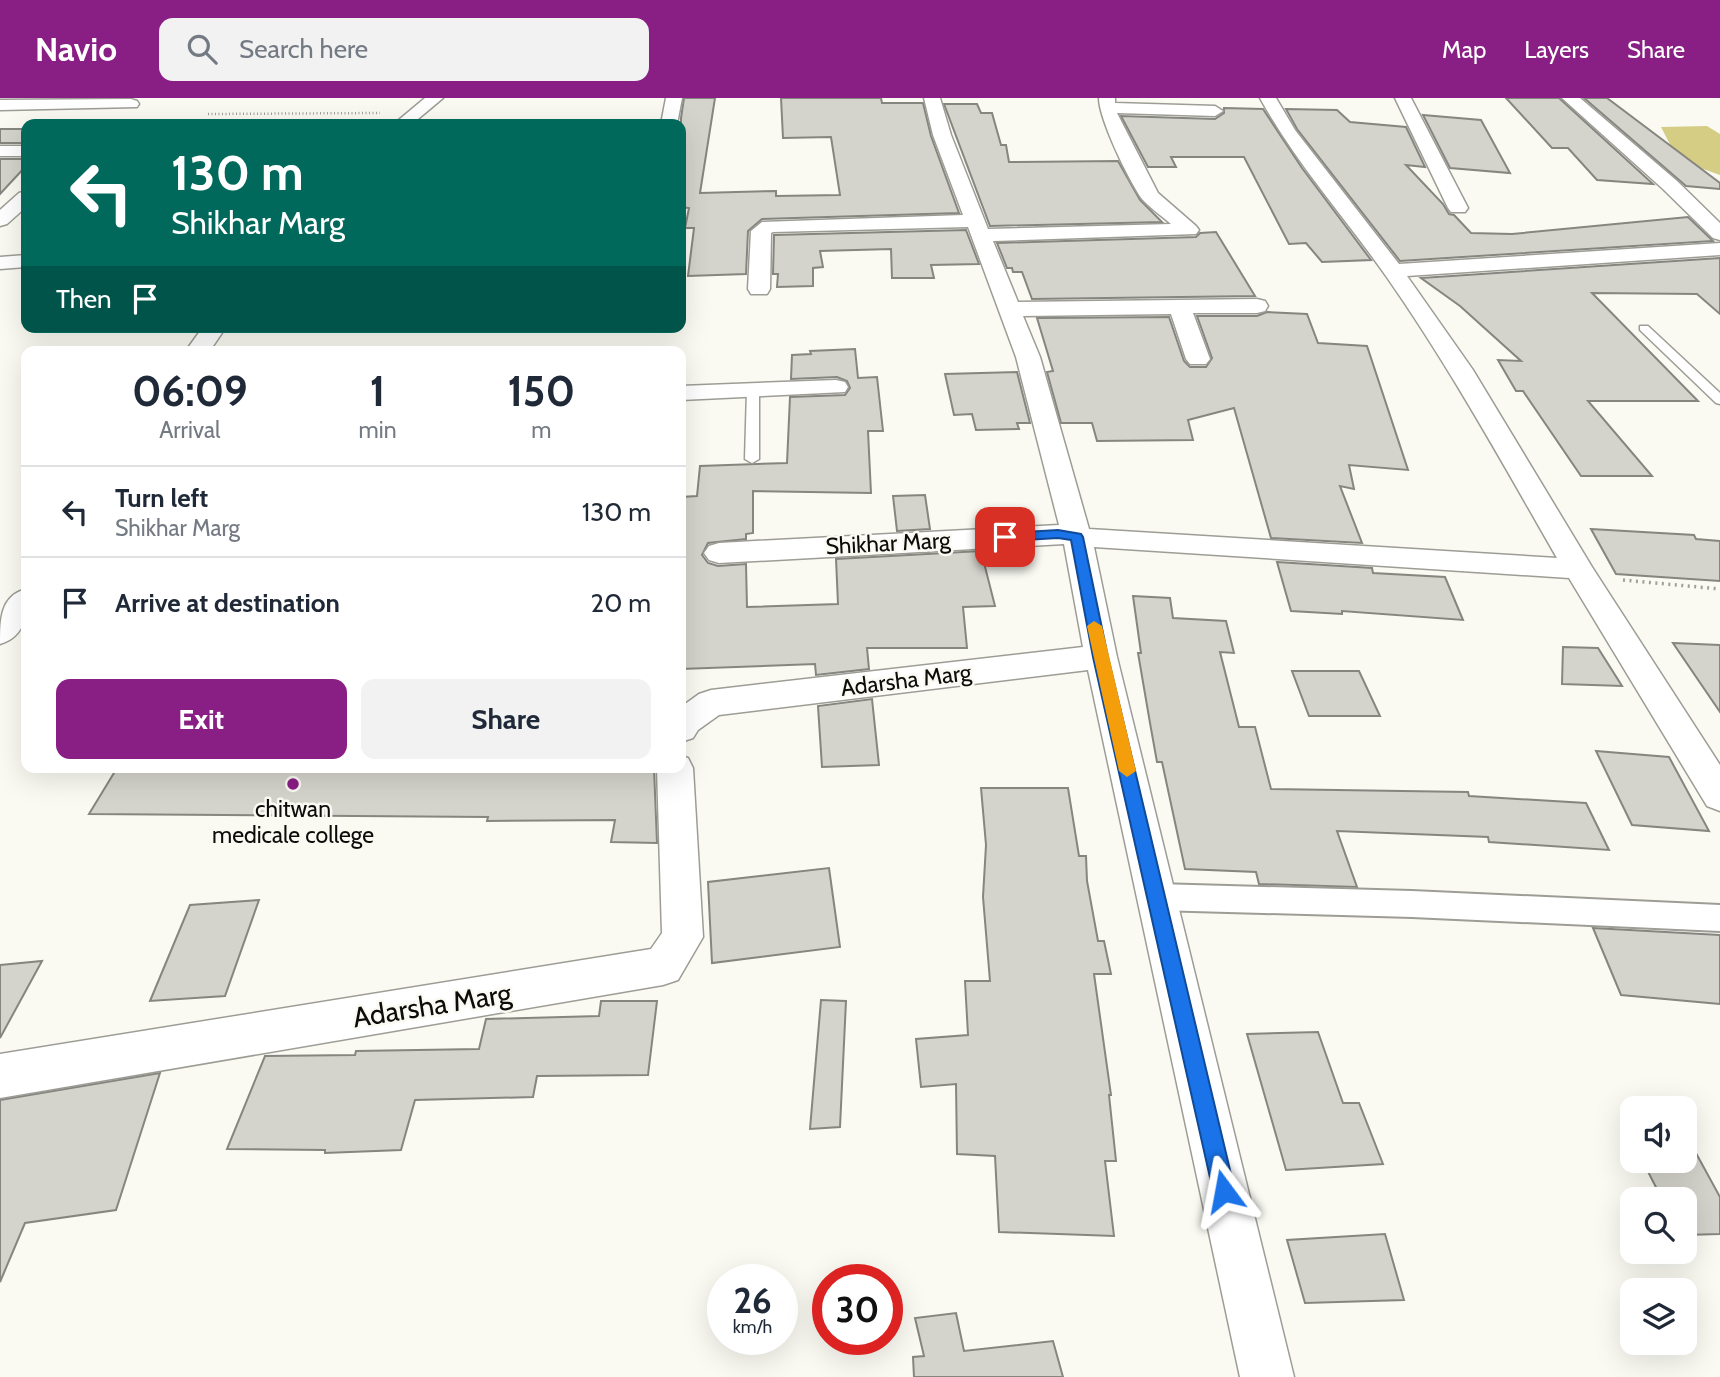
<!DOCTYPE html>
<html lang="en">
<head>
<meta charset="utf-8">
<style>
	:root { --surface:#fff; --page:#f2f2f3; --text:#1f2937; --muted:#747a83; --line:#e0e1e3; --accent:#891e84 }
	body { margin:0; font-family:Cabin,sans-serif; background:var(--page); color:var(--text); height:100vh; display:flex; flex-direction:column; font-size:26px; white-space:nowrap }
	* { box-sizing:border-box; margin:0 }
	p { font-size:23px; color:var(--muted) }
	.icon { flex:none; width:38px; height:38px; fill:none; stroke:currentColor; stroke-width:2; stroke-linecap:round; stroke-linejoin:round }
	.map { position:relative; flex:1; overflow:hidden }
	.side { position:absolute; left:21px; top:248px; width:665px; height:427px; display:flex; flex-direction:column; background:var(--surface); border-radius:14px; box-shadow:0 7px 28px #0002 }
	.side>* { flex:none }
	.guide { position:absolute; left:21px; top:21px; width:665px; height:214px; border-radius:14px; box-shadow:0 7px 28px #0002; background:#00695c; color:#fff; overflow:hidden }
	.buttons { position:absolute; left:1620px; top:998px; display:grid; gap:14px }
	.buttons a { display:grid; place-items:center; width:77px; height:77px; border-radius:14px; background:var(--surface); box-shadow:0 7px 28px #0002; font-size:35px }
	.speed { position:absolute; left:707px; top:1166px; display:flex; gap:14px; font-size:35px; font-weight:700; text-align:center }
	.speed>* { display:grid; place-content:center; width:91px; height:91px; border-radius:50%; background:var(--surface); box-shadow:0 7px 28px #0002; line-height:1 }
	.speed small { font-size:18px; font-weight:400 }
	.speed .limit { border:10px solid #d22; background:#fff; color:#111 }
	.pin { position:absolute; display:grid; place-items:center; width:60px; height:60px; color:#fff; margin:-30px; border-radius:14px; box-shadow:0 4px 10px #0006 }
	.me { position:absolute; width:77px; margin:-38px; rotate:347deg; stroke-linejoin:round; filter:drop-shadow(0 0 5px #0008) }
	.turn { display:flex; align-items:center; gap:24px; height:147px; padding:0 35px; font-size:32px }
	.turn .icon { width:91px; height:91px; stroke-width:2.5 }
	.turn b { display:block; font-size:49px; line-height:60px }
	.then { display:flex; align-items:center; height:66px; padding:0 35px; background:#0003; gap:14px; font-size:26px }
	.eta { display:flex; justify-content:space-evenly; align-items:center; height:119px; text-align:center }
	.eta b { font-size:42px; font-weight:700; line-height:49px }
	.button { display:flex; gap:14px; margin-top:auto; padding:14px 35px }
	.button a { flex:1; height:80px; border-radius:14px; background:var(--accent); color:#fff; font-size:28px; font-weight:700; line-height:80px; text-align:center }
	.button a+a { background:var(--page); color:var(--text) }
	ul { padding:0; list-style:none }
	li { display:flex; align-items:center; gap:21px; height:91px; padding:0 35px; border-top:2px solid var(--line) }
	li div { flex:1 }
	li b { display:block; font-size:26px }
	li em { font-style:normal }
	header { display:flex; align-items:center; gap:42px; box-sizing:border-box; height:98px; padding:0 35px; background:var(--accent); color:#fff }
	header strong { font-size:33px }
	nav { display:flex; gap:38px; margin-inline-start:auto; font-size:24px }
	.search { width:490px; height:63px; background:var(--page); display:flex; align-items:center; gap:18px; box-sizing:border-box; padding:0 24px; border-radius:14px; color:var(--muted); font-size:26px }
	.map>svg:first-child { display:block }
	.green { fill:#d6cd84 }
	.building { fill:#d4d3cc; stroke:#868680; stroke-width:2 }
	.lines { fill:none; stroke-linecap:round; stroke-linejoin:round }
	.service-casing { stroke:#9d9d96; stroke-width:3 }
	.pedestrian-casing { stroke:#9d9d96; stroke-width:4 }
	.minor-casing { stroke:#9d9d96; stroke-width:3 }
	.path-far1 { stroke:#a09f9a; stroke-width:2.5; stroke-dasharray:1 2.5; stroke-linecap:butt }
	.path { stroke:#a09f9a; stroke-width:3.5; stroke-dasharray:2 4.5; stroke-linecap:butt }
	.service { fill:#fff; fill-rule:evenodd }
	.pedestrian { fill:#fff; fill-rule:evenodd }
	.minor { fill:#fff; fill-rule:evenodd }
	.route { fill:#1a73e8; stroke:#114b97; stroke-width:2 }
	.slow { fill:#f59e0b }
	.poi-dot { fill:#891e84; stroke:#fafaf3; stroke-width:2.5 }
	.labels { text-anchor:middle; stroke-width:5; stroke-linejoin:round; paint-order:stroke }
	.street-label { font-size:23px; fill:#0d0c0a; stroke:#fafaf3 }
	.poi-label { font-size:23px; fill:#0d0c0a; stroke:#fafaf3 }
	.near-street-label { font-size:28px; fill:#0d0c0a; stroke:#fafaf3 }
</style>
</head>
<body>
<header>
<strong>Navio</strong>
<div class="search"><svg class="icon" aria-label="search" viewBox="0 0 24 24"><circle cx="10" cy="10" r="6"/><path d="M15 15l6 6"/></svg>Search here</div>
<nav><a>Map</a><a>Layers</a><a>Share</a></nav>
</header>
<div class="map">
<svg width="1720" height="1279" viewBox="0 0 1720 1279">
	<rect width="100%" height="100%" fill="#fafaf3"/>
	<path class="green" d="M1707,28L1720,36V77L1678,62L1661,29Z"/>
	<g class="building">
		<path d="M684,0H715L700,95L776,93V98L840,97L831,39L783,40L781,0H881L882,5H923L931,38L959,115L762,121L748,133L746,176L688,178L694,130H685L689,110L681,109V20Z"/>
		<path d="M1506,0H1559L1653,86L1597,82L1568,50H1552Z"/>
		<path d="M1584,0H1607L1720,85V91L1686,88Z"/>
		<path d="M944,6H977L981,15H992L1001,47H1006L1009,64L1118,63L1140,102L1162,124L990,128Z"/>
		<path d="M1224,10L1263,11L1302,70L1371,162L1322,164L1306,145L1289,146L1244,59H1171L1176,69H1148L1121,18L1215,21L1224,15Z"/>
		<path d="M1286,11L1337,12L1350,24L1406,29L1425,69L1406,67L1443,106L1449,116L1454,117L1471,135L1512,136L1688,119L1713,143L1400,163L1297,31Z"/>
		<path d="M1423,17L1481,22L1510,75L1450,70Z"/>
		<rect x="0" y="31" width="26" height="14"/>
		<path d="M0,61H26V68L0,96Z"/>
		<path d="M966,132L979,166L931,167L934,180H892L891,151L820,153L823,169L813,170V188L777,189L778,176H773L774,137Z"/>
		<path d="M1216,134L1255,198L1032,201L1022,174H1013L1012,170H1007L997,145L1196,139L1200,135Z"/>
		<path d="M1720,160V216L1697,196L1592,195L1698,303H1588L1652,378H1581L1523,293H1516L1498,262L1521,263L1460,208L1421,180Z"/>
		<path d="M1267,214L1307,216L1318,245L1367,248L1408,372L1349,367L1354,391L1340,388L1362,445L1271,440L1234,310L1188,322L1193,342L1097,343L1092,325H1061L1047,274L1053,273L1037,220L1169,219L1184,263L1190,269H1206L1212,260L1197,218H1257Z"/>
		<path d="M855,251L858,280L877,279L883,333H868L871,395L753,393V435L746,436V441L708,445L702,457L708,465L718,468L746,466L747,509L838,506L836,461L981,453L995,508L963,509L967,550H867L869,571L816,577L815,566L681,571V399L697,398L700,368L787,365L790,299L845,297L850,290L847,283L837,279L791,281L792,257L811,256L810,253Z"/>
		<path d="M1017,274L1030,325H1017L1019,331L976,332L972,316L954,317L945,276Z"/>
		<path d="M925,397L930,431L897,433L893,398Z"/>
		<path d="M1591,431L1694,437L1696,441L1720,443V483L1616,476Z"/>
		<path d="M1277,464L1372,470L1373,475L1445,479L1463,522L1342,513V516L1291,513Z"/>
		<path d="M1133,498L1170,500L1173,520L1226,523L1234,555L1220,554L1239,629H1255L1271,691L1468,694L1469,698L1586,705L1609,752L1489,744L1488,739L1337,733L1357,789L1259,786L1256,774L1185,771L1162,664H1157L1150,625L1138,555H1141Z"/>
		<path d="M1673,545L1720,547V614Z"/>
		<path d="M1563,549L1598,550L1622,588L1562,586Z"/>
		<path d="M1292,573H1359L1380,618H1309Z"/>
		<path d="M872,601L879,667L822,669L818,608Z"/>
		<path d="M1596,653L1669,659L1709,733L1632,727Z"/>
		<path d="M117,670H654L657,745L611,744L615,722L487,723L488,719L89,716Z"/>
		<path d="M981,690H1068L1079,758H1086L1087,783L1098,843H1104L1111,876H1094L1111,997H1109L1116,1063H1105L1114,1138L999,1134L995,1058L957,1056L956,986L921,989L916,941L968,937L965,883H990L983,799L986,747Z"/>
		<path d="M829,770L840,849L712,865L708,784Z"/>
		<path d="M259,802L225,898L150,903L190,807Z"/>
		<path d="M1593,830L1720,837V906L1621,897Z"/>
		<path d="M42,863L0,940V867Z"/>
		<path d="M821,902L846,903L840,1029L810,1031Z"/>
		<path d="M601,903H657L648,977L537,978L533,999L415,1002L401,1052L325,1055V1052L227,1051L265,958L355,957L356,953L479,951L486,921L599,918Z"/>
		<path d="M1318,934L1343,1005H1359L1383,1066L1286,1072L1247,936Z"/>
		<path d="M160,975L116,1112L25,1125L0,1184V1002Z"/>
		<path d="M1685,1035L1720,1099V1136L1685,1137V1101H1662L1642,1062H1685Z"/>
		<path d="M1385,1136L1404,1202L1305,1205L1287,1142Z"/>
		<path d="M956,1215L964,1253L1053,1243L1063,1279H914L913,1259L924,1258L915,1220Z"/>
	</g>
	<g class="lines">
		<g class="service-casing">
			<g id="service">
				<path d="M1640,228H1648L1720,295V306L1716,305L1640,232Z"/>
				<path d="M753,288L759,292V361L752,365L745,361L747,292Z"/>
			</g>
		</g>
		<g class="pedestrian-casing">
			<path id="pedestrian" d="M1157,786L1412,793L1720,807V833L1412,819L1157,812L1146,808L1142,799L1146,790Z"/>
		</g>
		<g class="minor-casing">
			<g id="minor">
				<path d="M425,0H443L412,26H394Z"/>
				<path d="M666,0H682L677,26H661Z"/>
				<path d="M924,0H940L951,37L988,131L1171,126C1162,118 1150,110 1142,101C1129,83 1099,21 1099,0H1115V5L1215,8L1223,13L1215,18L1117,15L1158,95L1196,128L1199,132L1196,136L993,143L1018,204L1257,201L1265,203L1268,208L1265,213L1257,215H1193L1210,261L1206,266H1190L1186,261L1171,216L1023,218L1040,259L1089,431L1557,460C1502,364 1449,268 1386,178C1344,118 1295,64 1260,0H1276L1295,32L1399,166L1720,145V157L1407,178L1473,272L1592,469L1720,667V713L1707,708L1569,480L1094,449L1117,559L1294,1279H1240L1088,572L719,617L698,632L693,640L681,644V609L699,596L711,592L1083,549L1064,446L719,465L709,462L704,455L709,448L719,445L1059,427L1016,259L968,129L773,134L771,135L770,191L767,196H751L748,191L751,133L762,124L963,117L933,37Z"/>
				<path d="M1395,0H1411L1468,110L1465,114H1451L1448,110Z"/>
				<path d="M1562,0H1580L1677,83L1720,125V142L1713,140L1663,91Z"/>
				<path d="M131,1L137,3L139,6L137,9L0,12V2Z"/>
				<rect x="0" y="48" width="26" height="10"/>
				<path d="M26,93V109L7,126L0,128V112L19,95Z"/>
				<path d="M26,157V169L0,171V159Z"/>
				<path d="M203,229H226L209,254H185Z"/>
				<path d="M836,282L845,284L848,289L845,294L681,302V288Z"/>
				<path d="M26,491C27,514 27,538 0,546C0,522 0,498 26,491Z"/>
				<path d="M681,658L688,660L693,670L703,839L678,882L663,887L0,1000V956L651,851L662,835L657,670H681Z"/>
			</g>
		</g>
		<path class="path-far1" d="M208,16L380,15"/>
		<path class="path" d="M1623,482L1720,491"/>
		<use href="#service" class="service"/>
		<use href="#pedestrian" class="pedestrian"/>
		<use href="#minor" class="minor"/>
	</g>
	<path class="route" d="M1058,432L1081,436L1083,439L1108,559L1235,1093L1232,1100L1224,1104L1217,1100L1213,1093L1093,559L1071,442L1058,440L1005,443L999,439L1005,435Z"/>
	<path class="slow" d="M1094,523L1102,528L1136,673L1127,679L1119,673L1087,528Z"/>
	<circle class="poi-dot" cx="293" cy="686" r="7"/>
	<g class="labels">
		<g class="street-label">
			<text transform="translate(888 445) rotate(-3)" y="8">Shikhar Marg</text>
			<text transform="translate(906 582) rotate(-7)" y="8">Adarsha Marg</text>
		</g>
		<g class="poi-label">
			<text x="293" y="719">chitwan<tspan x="293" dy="26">medicale college</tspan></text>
		</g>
		<g class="near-street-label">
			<text transform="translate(432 907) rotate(-9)" y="10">Adarsha Marg</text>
		</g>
	</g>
</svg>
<div class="buttons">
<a><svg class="icon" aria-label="sound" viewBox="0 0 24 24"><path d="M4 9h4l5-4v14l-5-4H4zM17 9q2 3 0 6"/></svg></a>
<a><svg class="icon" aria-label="search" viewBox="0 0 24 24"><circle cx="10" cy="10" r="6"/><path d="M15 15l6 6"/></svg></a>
<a><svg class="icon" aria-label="layers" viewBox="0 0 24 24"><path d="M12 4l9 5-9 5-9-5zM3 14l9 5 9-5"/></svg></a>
</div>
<div class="speed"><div>26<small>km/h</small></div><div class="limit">30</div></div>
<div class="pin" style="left:1005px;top:439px;background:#d93025"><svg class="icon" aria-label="arrive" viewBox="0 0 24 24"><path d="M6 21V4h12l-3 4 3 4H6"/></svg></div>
<svg class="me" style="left:1224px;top:1093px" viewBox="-20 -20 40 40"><path d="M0-17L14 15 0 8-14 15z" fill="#1a73e8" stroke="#fff" stroke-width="4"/></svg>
<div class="guide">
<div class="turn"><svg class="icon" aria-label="left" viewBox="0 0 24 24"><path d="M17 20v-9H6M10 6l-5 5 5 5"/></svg><div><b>130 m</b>Shikhar Marg</div></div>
<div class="then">Then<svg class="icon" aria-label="arrive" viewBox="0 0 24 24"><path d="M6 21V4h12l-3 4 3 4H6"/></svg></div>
</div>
<section class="side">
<div class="eta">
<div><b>06:09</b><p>Arrival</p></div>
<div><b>1</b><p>min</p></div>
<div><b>150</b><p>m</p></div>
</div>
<ul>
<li><svg class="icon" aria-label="left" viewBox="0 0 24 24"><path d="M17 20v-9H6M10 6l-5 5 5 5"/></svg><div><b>Turn left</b><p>Shikhar Marg</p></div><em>130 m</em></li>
<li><svg class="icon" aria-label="arrive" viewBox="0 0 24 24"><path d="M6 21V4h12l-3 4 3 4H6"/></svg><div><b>Arrive at destination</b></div><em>20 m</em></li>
</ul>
<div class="button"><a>Exit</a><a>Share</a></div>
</section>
</div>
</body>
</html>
